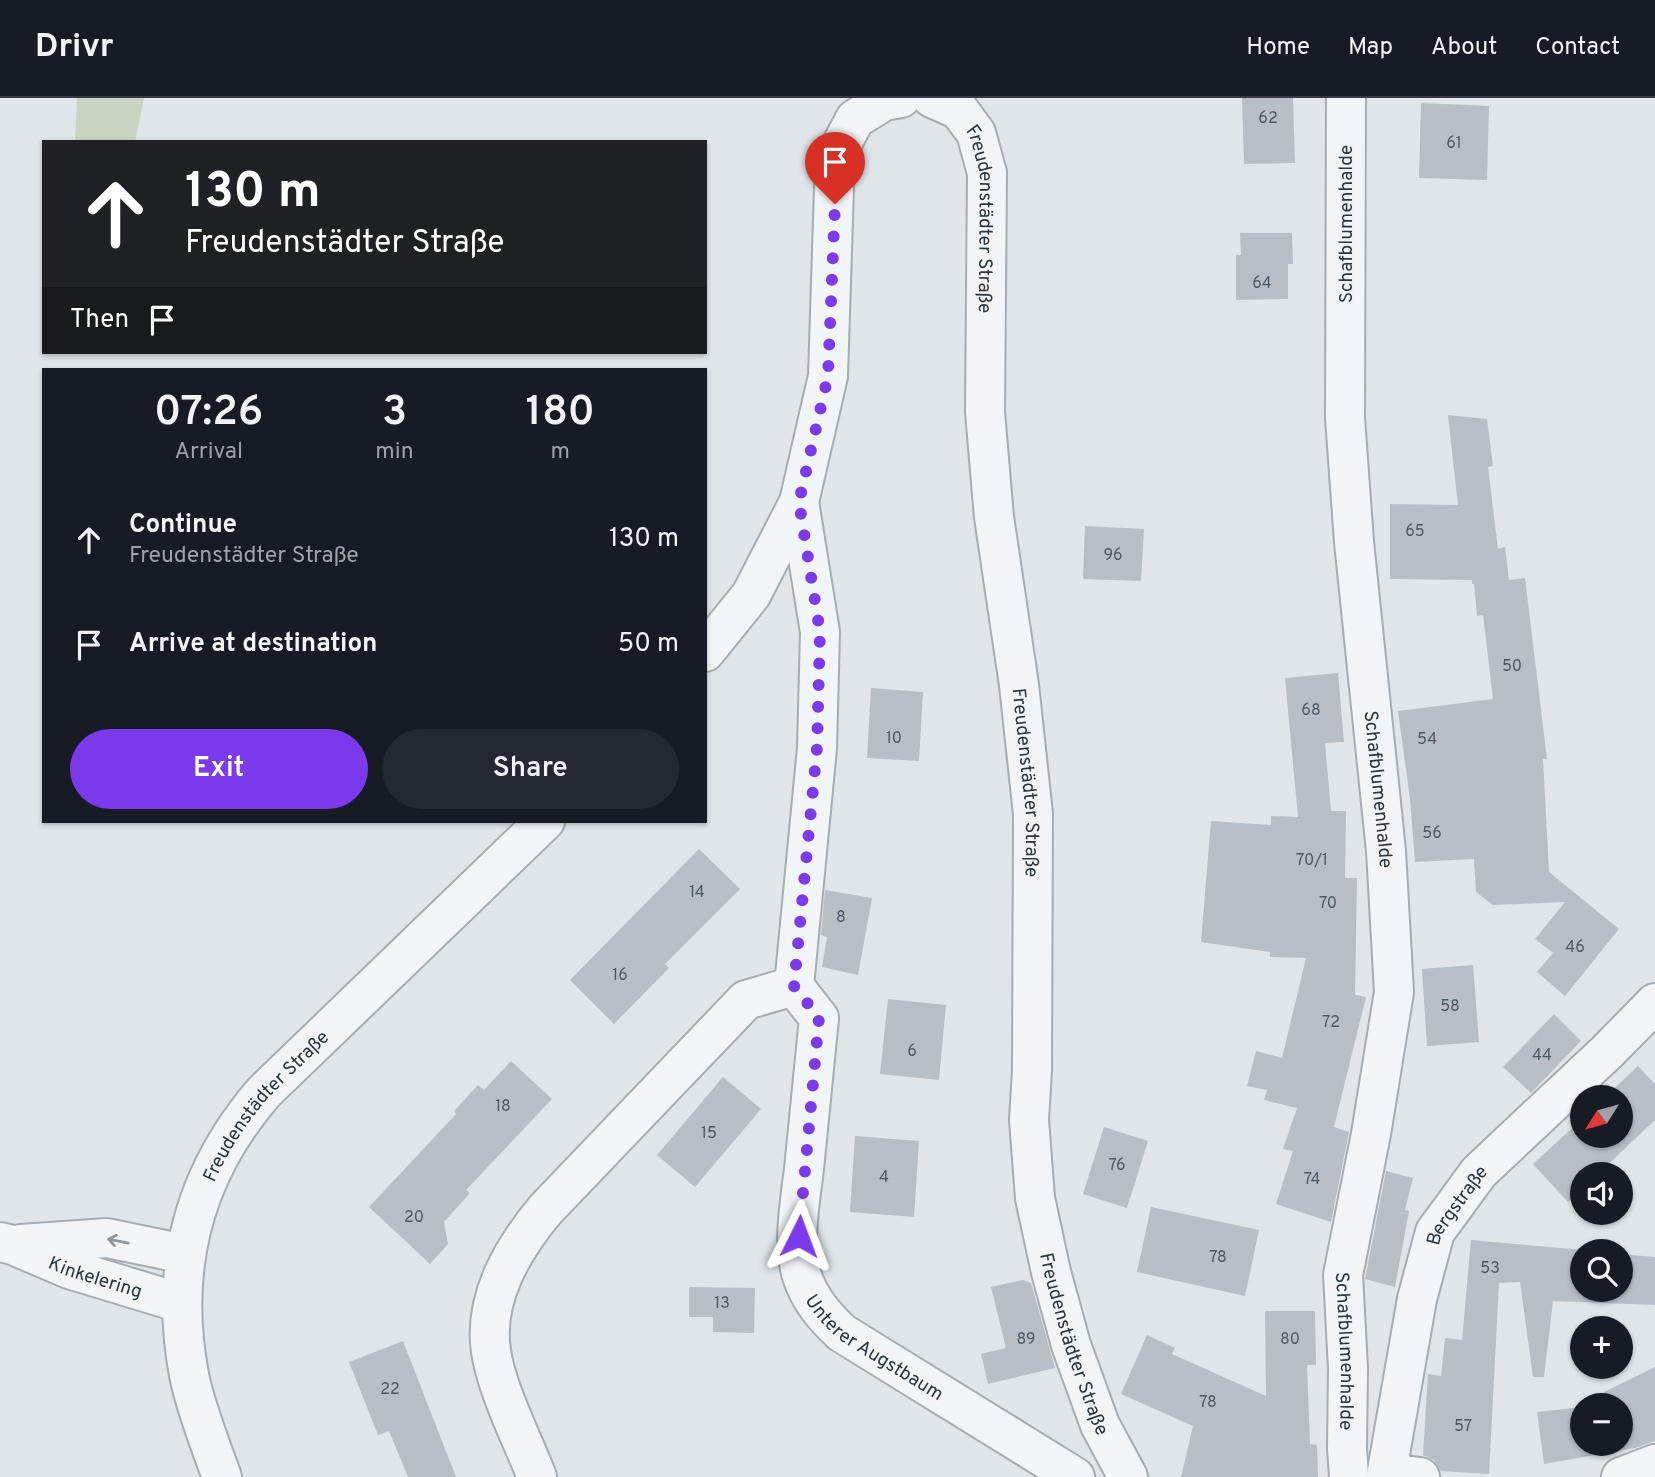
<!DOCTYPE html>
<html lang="en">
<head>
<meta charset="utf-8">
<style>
	:root { --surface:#171b24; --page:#242831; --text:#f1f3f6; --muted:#9ea1a6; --line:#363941; --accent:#7c3aed }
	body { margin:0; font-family:Overpass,sans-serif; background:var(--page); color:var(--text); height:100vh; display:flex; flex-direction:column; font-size:26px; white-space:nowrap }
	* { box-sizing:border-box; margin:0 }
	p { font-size:23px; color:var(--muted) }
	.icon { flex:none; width:38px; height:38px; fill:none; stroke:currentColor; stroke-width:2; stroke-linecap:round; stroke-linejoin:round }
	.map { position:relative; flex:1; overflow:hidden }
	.drawer { position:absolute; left:42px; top:270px; width:665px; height:455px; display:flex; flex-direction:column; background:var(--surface); border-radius:0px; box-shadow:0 2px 5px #0004 }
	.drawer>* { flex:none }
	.top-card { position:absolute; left:42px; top:42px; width:665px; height:214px; border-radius:0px; box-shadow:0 2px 5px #0004; background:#202124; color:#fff; overflow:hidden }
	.needle { width:46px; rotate:233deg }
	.controls { position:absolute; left:1570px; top:987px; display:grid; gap:14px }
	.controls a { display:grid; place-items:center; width:63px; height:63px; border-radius:50%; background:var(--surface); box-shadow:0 2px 5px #0004; font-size:35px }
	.pin { position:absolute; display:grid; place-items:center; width:60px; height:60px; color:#fff; margin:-72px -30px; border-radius:50% 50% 50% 0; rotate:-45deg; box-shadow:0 0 7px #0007 }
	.pin .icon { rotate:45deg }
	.me { position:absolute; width:77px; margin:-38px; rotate:3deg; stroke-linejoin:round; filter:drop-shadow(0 0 5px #0008) }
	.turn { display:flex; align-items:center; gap:24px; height:147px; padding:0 28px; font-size:32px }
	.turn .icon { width:91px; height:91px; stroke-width:2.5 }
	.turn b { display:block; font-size:49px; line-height:60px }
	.then { display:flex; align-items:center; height:66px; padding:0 28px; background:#0003; gap:14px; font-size:26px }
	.eta { display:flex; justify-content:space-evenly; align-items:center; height:119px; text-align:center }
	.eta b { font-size:42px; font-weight:600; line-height:49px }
	.primary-button { display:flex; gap:14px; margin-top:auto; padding:14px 28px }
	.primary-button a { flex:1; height:80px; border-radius:42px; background:var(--accent); color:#fff; font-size:28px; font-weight:600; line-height:80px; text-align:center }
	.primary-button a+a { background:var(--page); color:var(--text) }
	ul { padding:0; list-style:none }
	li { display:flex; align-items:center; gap:21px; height:105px; padding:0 28px }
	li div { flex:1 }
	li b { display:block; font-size:26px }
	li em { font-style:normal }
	header { display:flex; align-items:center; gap:42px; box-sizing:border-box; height:98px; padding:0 35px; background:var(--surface); border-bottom:2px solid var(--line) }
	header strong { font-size:33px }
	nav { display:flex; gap:38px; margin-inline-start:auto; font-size:24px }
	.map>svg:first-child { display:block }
	.green { fill:#c9d3c1 }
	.building { fill:#b7bfc5 }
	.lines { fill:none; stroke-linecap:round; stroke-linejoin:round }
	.minor-casing { stroke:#a4adb3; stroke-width:42 }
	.tertiary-casing { stroke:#a4adb3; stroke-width:42 }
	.minor { stroke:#f2f5f7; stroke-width:38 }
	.tertiary { stroke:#f2f5f7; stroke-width:38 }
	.oneway { stroke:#8d969c }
	.route { stroke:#7c3aed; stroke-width:12; stroke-dasharray:0 21.6 }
	.labels { text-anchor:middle; stroke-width:6; stroke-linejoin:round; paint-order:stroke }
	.number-label { font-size:16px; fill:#4c5861 }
	.street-label { font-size:19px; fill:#283640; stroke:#eff3f6 }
</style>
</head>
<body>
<header>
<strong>Drivr</strong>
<nav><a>Home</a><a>Map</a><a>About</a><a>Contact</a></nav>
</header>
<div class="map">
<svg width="1655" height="1379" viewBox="0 0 1655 1379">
	<rect width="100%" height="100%" fill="#dfe5e9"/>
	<path class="green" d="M77,0H144L135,44H75Z"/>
	<g class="building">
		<path d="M1242,0H1293L1295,65L1244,66Z"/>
		<path d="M1421,5L1489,8L1487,82L1419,80Z"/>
		<path d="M1240,135H1292L1293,166H1288V201L1236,202V157H1241Z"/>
		<path d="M1448,317L1487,321L1493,368L1488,369L1498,451L1505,449L1509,482L1525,480L1547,661H1543L1549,774L1619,831L1565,898L1537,874L1553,855L1535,841L1565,804L1493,807L1476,794L1474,761L1415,764L1410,701L1398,613L1493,601L1483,517L1477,518L1474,486H1472V482L1390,481V406L1458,407Z"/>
		<path d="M1085,428L1144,431L1141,483L1083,481Z"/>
		<path d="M1338,575L1344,644L1325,645L1331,713H1346L1345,780H1357L1355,897L1366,899L1334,1029L1349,1034L1331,1124L1276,1106L1293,1053L1283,1051L1297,1010L1264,1002L1267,992L1247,988L1256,953L1282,960L1306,860L1270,859V854L1201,844L1211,723L1271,727V718L1298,719L1285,580Z"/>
		<path d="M871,590L923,594L919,663L867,660Z"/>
		<path d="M699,751L740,791L665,866L669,870L614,926L570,882Z"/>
		<path d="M825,792L872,800L858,877L822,869L827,839L821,837Z"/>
		<path d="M1473,867L1479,944L1427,948L1422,871Z"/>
		<path d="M888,901L946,907L939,982L880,976Z"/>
		<path d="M1554,916L1581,943L1531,995L1503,969Z"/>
		<path d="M511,963L552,1001L466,1092L470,1095L444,1124L448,1146L430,1166L369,1109L456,1016L454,1013L478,987L484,992Z"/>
		<path d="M1638,968L1655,986V1022L1598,1076H1582V1091L1568,1104L1533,1066L1582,1021V1038H1620V999H1605Z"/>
		<path d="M723,979L761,1011L695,1089L657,1057Z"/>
		<path d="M1104,1029L1148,1043L1127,1110L1083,1096Z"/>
		<path d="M855,1038L919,1043L914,1119L850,1114Z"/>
		<path d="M1386,1073L1413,1080L1405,1112L1409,1113L1395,1189L1365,1181Z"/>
		<path d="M1151,1109L1259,1132L1245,1198L1137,1174Z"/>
		<path d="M1471,1142L1594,1153H1582V1192H1620V1156L1655,1159V1207L1553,1203L1544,1279H1533L1520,1184L1499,1185L1489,1376L1441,1373L1434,1362L1423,1357L1428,1276L1441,1278L1445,1240L1462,1242Z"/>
		<path d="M1023,1182L1031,1185L1055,1270L988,1286L981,1256L1006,1250L991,1189Z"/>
		<path d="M689,1189L755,1190L754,1235L713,1234V1219H689Z"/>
		<path d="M1265,1213H1315L1316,1267H1307L1310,1346L1317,1347L1318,1379H1181L1193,1328L1121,1296L1147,1237L1175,1250L1172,1256L1266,1298Z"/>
		<path d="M403,1243L456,1379H408L389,1333L378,1337L349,1264Z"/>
		<path d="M1655,1269V1343L1635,1350L1544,1366L1537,1314L1582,1309V1346H1620V1307H1594L1604,1306V1294Z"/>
	</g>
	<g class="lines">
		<g class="minor-casing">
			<g id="minor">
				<path id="s1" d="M1346,0L1345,320L1354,444L1386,753L1394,894L1371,1036L1343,1177L1348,1270L1347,1350L1349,1379"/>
				<path id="s2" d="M799,404L820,534L817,650L794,888L819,920C814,970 809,1020 804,1071C800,1104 792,1146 802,1178C810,1202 824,1218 842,1235L1075,1379"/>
				<path id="s3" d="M0,1144L13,1147L69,1171L181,1205"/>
				<path d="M21,1146L107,1140L185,1156"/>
				<path d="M1387,1375L1420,1379"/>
				<path d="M537,1379C523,1343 496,1290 491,1253C483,1200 513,1151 545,1112L746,902L794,888"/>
				<path id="s4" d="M1386,1379L1417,1201L1435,1134L1479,1074L1608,953L1655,905"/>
				<path d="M1621,1379L1655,1366"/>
			</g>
		</g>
		<g class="tertiary-casing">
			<g id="tertiary">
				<path id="s5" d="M932,0L959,12L976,35L987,75L985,314L994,419L1019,587L1033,716L1032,972L1029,1022L1035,1100L1051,1174L1071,1247L1100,1327L1128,1379"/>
				<path d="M705,554L751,497L799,404L828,278L835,59L855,21L884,3L901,0"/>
				<path id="s6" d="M222,1379C211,1349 195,1308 189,1277C169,1170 193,1076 264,994L545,723"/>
			</g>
		</g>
		<use href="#minor" class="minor"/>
		<use href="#tertiary" class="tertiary"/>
	</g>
	<defs><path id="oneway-shaft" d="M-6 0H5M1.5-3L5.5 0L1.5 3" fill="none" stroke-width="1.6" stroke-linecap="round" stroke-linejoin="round" transform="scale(1.75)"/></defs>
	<use class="oneway" href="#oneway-shaft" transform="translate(118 1143) rotate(-169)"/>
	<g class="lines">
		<path class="route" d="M799,1138L819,920L794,888L817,650L820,534L799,404L828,278L835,106"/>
	</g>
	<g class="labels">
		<g class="number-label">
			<text x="1268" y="25">62</text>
			<text x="1454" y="50">61</text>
			<text x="1262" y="190">64</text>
			<text x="1415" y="438">65</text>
			<text x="1113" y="462">96</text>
			<text x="1512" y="573">50</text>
			<text x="1311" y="617">68</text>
			<text x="894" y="645">10</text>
			<text x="1427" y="646">54</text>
			<text x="1432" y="740">56</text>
			<text x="1312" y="767">70/1</text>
			<text x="697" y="799">14</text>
			<text x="1328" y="810">70</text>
			<text x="841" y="824">8</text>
			<text x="1575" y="854">46</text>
			<text x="620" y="882">16</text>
			<text x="1450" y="913">58</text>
			<text x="1331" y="929">72</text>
			<text x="912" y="958">6</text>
			<text x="1542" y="962">44</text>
			<text x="503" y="1013">18</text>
			<text x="709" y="1040">15</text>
			<text x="1117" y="1072">76</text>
			<text x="884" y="1084">4</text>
			<text x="1312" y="1086">74</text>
			<text x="414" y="1124">20</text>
			<text x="1218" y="1164">78</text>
			<text x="1490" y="1175">53</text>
			<text x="722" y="1210">13</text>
			<text x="1026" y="1246">89</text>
			<text x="1290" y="1246">80</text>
			<text x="390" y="1296">22</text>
			<text x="1208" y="1309">78</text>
			<text x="1463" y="1333">57</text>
		</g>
		<g class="street-label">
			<text dy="7" stroke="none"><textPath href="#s5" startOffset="145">Freudenstädter Straße</textPath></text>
			<text transform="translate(1345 126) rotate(-90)" y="7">Schafblumenhalde</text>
			<text dy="7" stroke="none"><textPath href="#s5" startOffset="712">Freudenstädter Straße</textPath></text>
			<text dy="7" stroke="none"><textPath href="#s1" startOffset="693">Schafblumenhalde</textPath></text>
			<text dy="7" stroke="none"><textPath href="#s6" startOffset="401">Freudenstädter Straße</textPath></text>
			<text dy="7" stroke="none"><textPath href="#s4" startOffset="284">Bergstraße</textPath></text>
			<text dy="7" stroke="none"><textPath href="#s3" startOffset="102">Kinkelering</textPath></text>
			<text dy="7" stroke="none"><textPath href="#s5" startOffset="1279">Freudenstädter Straße</textPath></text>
			<text dy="7" stroke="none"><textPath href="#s2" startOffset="892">Unterer Augstbaum</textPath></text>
			<text dy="7" stroke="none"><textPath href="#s1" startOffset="1260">Schafblumenhalde</textPath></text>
		</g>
	</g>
</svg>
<div class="controls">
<a><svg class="needle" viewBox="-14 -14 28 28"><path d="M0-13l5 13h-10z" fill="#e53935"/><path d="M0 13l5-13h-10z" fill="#9ea1a6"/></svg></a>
<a><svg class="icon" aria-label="sound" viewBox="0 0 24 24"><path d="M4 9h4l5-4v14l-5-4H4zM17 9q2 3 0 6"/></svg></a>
<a><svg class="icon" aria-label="search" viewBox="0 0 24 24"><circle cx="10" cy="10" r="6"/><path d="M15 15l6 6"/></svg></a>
<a>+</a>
<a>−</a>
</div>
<div class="pin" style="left:835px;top:106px;background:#d93025"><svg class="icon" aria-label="arrive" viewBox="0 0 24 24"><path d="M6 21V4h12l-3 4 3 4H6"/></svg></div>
<svg class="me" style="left:799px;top:1138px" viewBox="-20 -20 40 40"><path d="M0-17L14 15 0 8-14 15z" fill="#7c3aed" stroke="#fff" stroke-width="4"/></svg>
<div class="top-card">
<div class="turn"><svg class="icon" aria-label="ahead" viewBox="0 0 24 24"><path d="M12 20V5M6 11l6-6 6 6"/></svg><div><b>130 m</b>Freudenstädter Straße</div></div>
<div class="then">Then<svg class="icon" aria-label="arrive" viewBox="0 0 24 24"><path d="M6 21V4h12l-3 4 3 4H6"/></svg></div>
</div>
<section class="drawer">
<div class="eta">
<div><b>07:26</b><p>Arrival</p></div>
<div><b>3</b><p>min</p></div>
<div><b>180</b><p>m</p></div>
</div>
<ul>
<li><svg class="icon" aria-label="ahead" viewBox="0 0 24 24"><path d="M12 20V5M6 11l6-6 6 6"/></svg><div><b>Continue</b><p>Freudenstädter Straße</p></div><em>130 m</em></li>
<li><svg class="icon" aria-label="arrive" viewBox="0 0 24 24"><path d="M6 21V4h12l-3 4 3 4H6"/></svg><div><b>Arrive at destination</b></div><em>50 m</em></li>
</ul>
<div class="primary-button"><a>Exit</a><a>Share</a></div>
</section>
</div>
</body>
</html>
